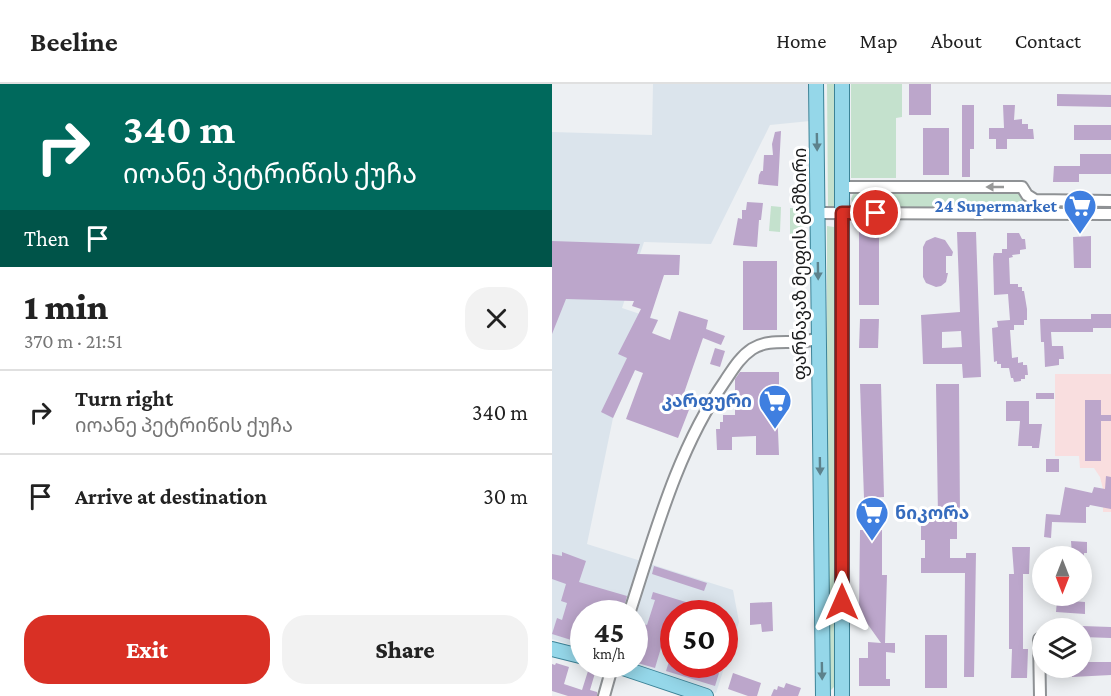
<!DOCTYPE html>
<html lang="en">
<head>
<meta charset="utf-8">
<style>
	:root { --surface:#fff; --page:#f2f2f2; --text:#222; --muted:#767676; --line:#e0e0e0; --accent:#d93025 }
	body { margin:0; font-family:"Crimson Pro","Noto Sans Georgian",serif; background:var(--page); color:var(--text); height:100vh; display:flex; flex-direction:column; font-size:22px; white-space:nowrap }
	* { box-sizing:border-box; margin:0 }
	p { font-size:20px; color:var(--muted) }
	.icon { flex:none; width:33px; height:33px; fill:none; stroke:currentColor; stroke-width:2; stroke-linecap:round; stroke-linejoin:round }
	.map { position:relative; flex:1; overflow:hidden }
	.details { display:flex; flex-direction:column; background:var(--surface); width:552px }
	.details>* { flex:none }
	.top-card { background:#00695c; color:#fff; overflow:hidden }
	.needle { width:39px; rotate:180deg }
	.buttons { position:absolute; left:480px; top:462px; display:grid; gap:12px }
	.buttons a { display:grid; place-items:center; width:60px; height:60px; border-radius:50%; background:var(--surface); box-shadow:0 3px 15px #0003; font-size:30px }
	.speed { position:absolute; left:18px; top:516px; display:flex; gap:12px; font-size:30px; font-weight:700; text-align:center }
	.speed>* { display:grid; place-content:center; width:78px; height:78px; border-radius:50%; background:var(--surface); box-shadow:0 3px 15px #0003; line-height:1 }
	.speed small { font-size:15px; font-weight:400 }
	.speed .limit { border:9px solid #d22; background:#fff; color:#111 }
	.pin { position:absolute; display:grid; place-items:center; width:51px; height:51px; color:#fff; margin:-26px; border:3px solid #fff; border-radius:50%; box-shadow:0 2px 6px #0007 }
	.me { position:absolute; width:66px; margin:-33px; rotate:0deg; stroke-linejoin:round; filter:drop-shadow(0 0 4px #0008) }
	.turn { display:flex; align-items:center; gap:21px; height:126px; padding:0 24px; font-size:27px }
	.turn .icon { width:78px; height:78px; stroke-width:2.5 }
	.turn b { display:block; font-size:42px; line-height:51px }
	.then { display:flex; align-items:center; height:57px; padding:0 24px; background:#0003; gap:12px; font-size:22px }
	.round { display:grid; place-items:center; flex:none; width:63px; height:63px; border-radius:24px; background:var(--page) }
	.summary { display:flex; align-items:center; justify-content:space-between; height:102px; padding:0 24px }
	h1 { font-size:36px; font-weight:800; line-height:45px }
	.cta { display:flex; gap:12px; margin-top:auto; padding:12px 24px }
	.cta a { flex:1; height:69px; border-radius:24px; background:var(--accent); color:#fff; font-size:24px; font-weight:800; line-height:69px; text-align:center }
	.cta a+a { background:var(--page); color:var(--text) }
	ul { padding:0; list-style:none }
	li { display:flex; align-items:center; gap:18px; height:84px; padding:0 24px; border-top:2px solid var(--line) }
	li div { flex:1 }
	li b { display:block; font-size:22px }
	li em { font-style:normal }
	header { display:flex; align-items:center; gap:36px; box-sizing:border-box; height:84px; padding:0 30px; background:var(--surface); border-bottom:2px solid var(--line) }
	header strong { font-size:28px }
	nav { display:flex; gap:33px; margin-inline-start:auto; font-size:21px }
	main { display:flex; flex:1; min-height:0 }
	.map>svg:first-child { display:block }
	.built { fill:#dbe4ec; fill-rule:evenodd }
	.education { fill:#f9dedf }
	.green { fill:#c4e1cd }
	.building { fill:#bca6cb; fill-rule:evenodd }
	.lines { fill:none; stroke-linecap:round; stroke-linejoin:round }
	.minor-casing { stroke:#8f9295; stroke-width:14 }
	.major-casing { stroke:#3c8397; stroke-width:16 }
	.minor { stroke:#fff; stroke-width:10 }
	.major { stroke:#95d7e9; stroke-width:14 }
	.oneway { fill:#5d828c }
	.oneway2 { fill:#979898 }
	.route-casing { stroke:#8d1f18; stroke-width:15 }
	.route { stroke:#d93025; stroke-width:10 }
	.labels { text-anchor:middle; stroke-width:6; stroke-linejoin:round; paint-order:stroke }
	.shop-label { font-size:18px; font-weight:bold; fill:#366cbe; stroke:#fff; text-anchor:end }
	.street-label { font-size:18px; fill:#18191a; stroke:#fff }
</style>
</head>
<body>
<header>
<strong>Beeline</strong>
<nav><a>Home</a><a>Map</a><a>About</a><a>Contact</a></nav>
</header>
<main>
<section class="details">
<div class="top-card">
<div class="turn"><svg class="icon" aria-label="right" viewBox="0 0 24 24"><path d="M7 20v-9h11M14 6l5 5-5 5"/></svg><div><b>340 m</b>იოანე პეტრიწის ქუჩა</div></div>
<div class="then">Then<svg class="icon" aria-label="arrive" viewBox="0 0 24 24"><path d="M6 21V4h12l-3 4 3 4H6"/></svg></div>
</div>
<div class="summary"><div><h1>1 min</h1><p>370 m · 21:51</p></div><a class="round"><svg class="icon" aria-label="close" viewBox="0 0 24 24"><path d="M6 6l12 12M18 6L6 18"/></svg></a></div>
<ul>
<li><svg class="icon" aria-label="right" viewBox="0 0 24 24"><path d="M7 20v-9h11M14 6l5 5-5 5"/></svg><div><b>Turn right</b><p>იოანე პეტრიწის ქუჩა</p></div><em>340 m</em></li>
<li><svg class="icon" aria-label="arrive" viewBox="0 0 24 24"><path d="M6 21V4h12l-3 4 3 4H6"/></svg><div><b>Arrive at destination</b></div><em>30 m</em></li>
</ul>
<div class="cta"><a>Exit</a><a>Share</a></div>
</section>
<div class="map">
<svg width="559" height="612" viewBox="0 0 559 612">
	<rect width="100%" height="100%" fill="#edf0f3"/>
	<path class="built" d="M101,0H258V37L218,41L159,160L92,158L70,224L106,236L61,334L35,460L181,506L187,538L164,609L77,581L82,580V530H32L31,565L0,555V48L100,51ZM122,530H172V580H122Z"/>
	<path class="education" d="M503,290H559V428H551V405L548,393L542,384H528L527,372H503Z"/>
	<g class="green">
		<path d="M275,0H282V124L276,123Z"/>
		<path d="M299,0H350V33L344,34V94H299Z"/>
		<path d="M303,106H465L470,110V122L468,125L303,124L299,115Z"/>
		<path d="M219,122L229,123L228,148L217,147Z"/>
		<rect x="238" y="124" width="14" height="30"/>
		<path d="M275,142L282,143V603L279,606L275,602Z"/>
	</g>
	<g class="building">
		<rect x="357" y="0" width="22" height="31"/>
		<path d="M505,10L559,11V23L505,22Z"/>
		<path d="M410,21H422V65H418V93H410Z"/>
		<path d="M451,21H463L462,36L470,35V40H476V45H481L482,55H455V65H444V55H437V44H452Z"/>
		<rect x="522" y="41" width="37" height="15"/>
		<rect x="371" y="44" width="26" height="47"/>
		<path d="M229,47L226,102L206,100L207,91L209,87H211L212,71H221L220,60L223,48Z"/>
		<path d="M528,70H559V90H527V98H501L502,82H528Z"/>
		<path d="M195,118L211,119L209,136H207L205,163L181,161L186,134L190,135V126H194Z"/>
		<rect x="307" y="144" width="20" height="77"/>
		<path d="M405,148H424L429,293L411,294L410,280H371L369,231L408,228ZM409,247L410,263L390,264V248Z"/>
		<path d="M455,149H467L470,155H473L474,165L468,166V170L460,171L461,173L457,174L458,200H466V203H470V207H472L475,225V236H472V241H462V246H458L460,274L466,273V279L471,278V281H475L476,291H473V295H469V297L462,298L461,294H459L457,284H449V280H445V277L442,278L440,244L446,243L445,237L458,236L456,210L442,211L441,173L442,169H450V165H455Z"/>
		<path d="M539,152V184H522L521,153Z"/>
		<path d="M383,153L393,156L401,168L400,172H394V189H396L394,198L389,202L384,203L374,199L371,193V163L374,157Z"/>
		<path d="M0,157L88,160L85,170L128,171L127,191H112L98,234L106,236L100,249L118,256L127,227L156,236L154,245L173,252L169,261L151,254L132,309L142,313L126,354L74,335L91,289L83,286L61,334L49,328L75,274L66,270L89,225L80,222L82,217L14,215L0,250Z"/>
		<rect x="191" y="177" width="34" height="69"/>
		<path d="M539,230H559V244H541V248H499L500,262H511L512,275H507V281L493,283L492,258H489L488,235H539Z"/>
		<path d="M308,235H327L326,264H307Z"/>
		<path d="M163,264L173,267L168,283L158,280Z"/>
		<path d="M188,288H227V323H225L227,371H204V352L180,353V366H165L164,345H168V338H171V331H183V295Z"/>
		<path d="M308,300H329L332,413L312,414Z"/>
		<path d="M384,300H407L408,431H405V455H398V474H414V469H424L422,593H412L413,489H369V474H373V456H369V434L386,433Z"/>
		<rect x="484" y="309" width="18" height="6"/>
		<path d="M533,316H549V331H559V337H549V377H533Z"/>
		<path d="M454,317H477V340H490L487,364H480V362H466L468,337H454Z"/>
		<rect x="494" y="375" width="13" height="13"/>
		<path d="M554,392L559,393V425L538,421L537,423H534V439L500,438L499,454L492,453L494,430L508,431L513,403L540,409L542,403L553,405Z"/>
		<path d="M308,446H330V491H335L333,559H343V569L334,568V595H338V602H307V574H316V558L329,559L307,528Z"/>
		<path d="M519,457L535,458V469H532V472H520Z"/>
		<path d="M460,463H478L477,490H471V565H476L475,594H459L460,565H457V490H462Z"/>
		<path d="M10,468L34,477L27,498L75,512L70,530H32V560L0,550L5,534L10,536L15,519L9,517L14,500L0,495V470L10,472Z"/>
		<path d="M102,482L155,499L152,507L100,490Z"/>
		<path d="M101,508L137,519L134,530H122V549L114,547L103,584L82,578V547L85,538L95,541L103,516L99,515Z"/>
		<path d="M505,516L533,518V530L504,528Z"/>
		<path d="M220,518L221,547L210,548L209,540L198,541V519Z"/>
		<path d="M530,542L559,543V554L530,553Z"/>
		<rect x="373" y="551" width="22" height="53"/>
		<path d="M120,568H122V580H156L166,583L165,588L167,589L163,602L114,587Z"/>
		<path d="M530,578H559V591L520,593V584H530Z"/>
		<path d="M4,579L17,583L12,600L30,606L36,587L43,589L38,606L45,608V612H16L0,607V580L3,581Z"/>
		<path d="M181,589L209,599L205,612H196L176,605Z"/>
		<path d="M234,599L249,604L246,612H219L222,605L225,606L226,602L232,604Z"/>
	</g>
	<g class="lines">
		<g class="minor-casing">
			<g id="minor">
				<path d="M290,103H470L475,111L483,116L559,117"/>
				<path d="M266,129L559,130"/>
				<path d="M77,530C103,450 125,366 173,297C181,285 188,273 200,265C220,252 245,263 266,254"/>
				<path d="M487,555L488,612"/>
				<path d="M52,612L61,580"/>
			</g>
		</g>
		<g class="major-casing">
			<g id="major">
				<path d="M264,0L271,612"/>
				<path d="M290,0V612"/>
				<path d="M0,565L32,573"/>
				<path d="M59,580L154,612"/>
			</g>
		</g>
		<use href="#minor" class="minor"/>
		<use href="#major" class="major"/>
	</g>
	<defs><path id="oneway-solid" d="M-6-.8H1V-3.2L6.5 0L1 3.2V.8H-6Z" transform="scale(1.5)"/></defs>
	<g class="oneway">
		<use href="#oneway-solid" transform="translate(265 58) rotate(89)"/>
		<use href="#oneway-solid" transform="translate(266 187) rotate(89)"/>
		<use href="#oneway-solid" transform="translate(268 382) rotate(89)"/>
		<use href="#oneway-solid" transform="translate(270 587) rotate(89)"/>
	</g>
	<use class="oneway2" href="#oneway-solid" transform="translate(443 103) rotate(-180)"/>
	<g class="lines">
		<g class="route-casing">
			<path id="route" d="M290,518V129H324"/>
		</g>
		<use href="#route" class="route"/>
	</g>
	<defs>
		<g id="supermarket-pin" transform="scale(1.725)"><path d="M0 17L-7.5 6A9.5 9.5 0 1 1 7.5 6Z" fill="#3f7fe0" stroke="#fff"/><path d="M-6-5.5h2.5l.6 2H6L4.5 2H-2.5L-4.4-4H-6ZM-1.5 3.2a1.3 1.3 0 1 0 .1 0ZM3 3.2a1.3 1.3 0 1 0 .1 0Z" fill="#fff"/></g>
	</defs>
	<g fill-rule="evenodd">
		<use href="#supermarket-pin" x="528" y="122"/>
		<use href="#supermarket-pin" x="223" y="317"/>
		<use href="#supermarket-pin" x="320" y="429"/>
	</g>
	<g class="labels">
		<g class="shop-label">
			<text x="505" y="128">24 Supermarket</text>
			<text x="200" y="323">კარფური</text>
			<text x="343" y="435" text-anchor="start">ნიკორა</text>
		</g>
		<g class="street-label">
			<text transform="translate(248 180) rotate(-90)" y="6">ფარნავაზ მეფის გამზირი</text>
		</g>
	</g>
</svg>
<div class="buttons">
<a><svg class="needle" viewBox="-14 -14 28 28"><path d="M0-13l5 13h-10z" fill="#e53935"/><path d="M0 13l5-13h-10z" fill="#767676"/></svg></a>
<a><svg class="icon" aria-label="layers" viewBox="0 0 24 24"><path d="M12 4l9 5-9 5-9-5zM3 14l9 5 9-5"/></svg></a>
</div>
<div class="speed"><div>45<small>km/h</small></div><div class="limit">50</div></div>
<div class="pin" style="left:324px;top:129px;background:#d93025"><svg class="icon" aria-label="arrive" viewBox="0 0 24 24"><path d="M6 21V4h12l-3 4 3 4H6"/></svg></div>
<svg class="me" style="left:290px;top:518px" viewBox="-20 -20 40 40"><path d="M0-17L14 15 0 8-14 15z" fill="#d93025" stroke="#fff" stroke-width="4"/></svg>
</div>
</main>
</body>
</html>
